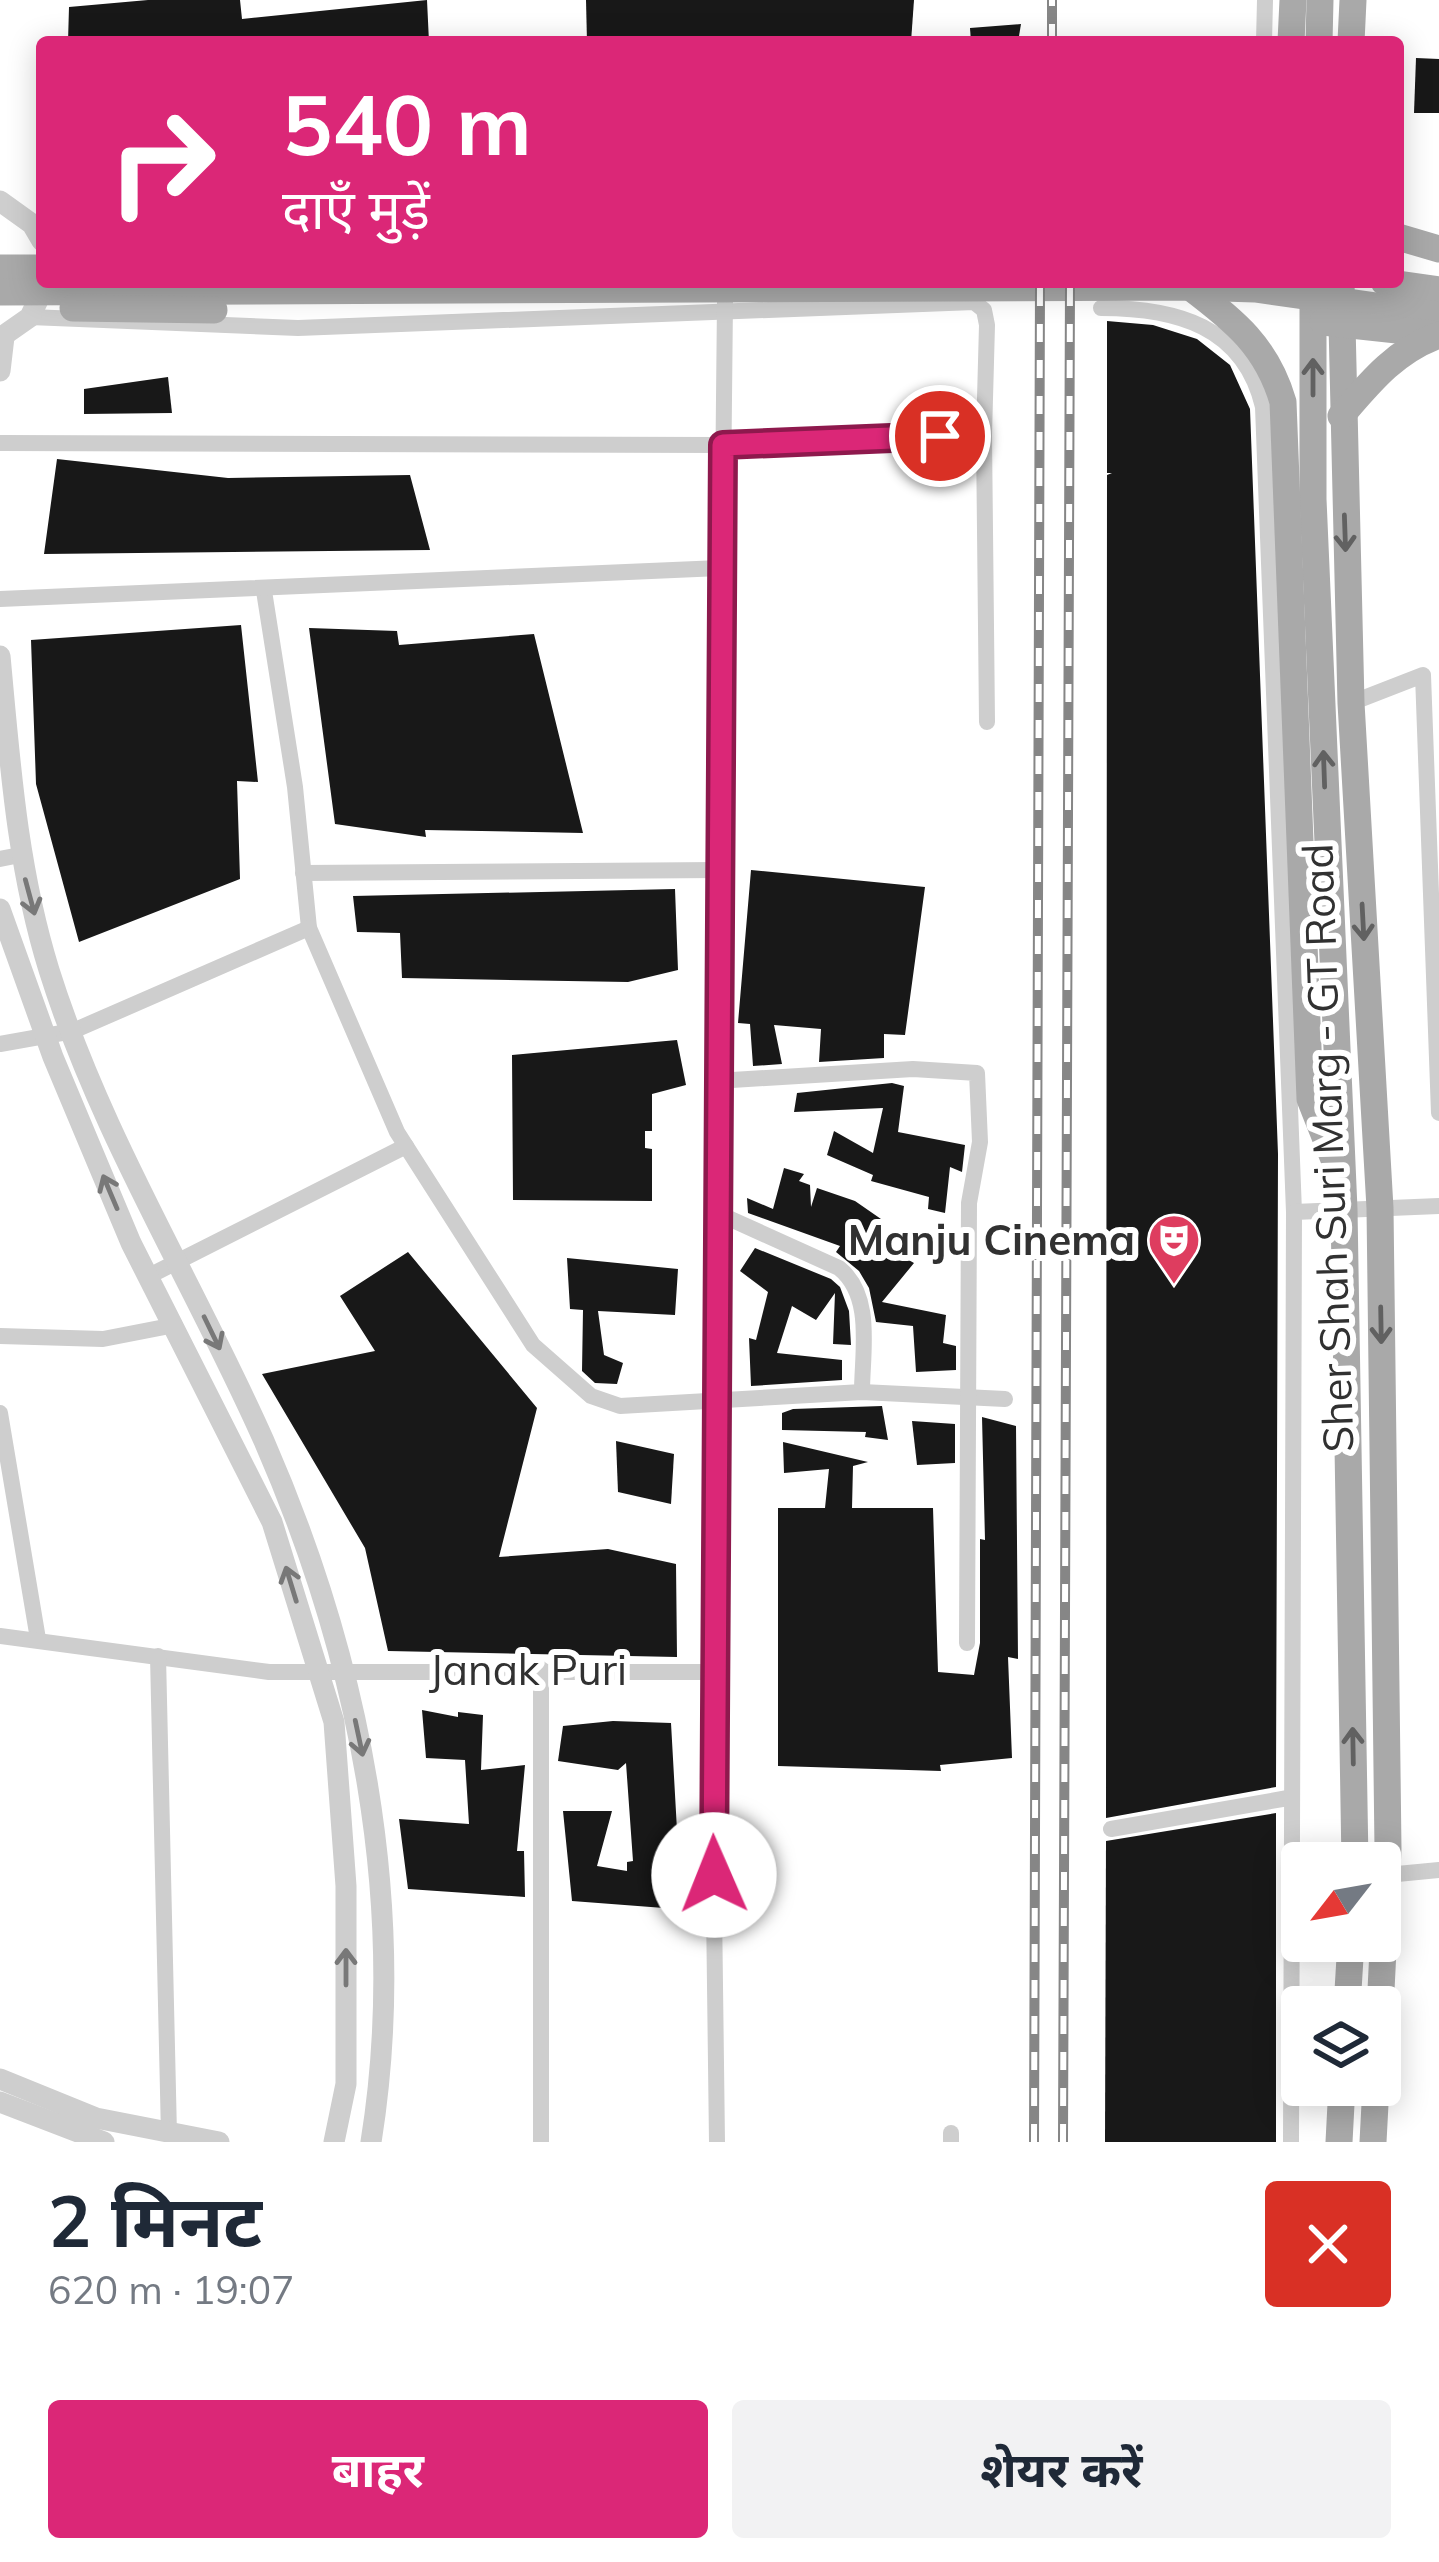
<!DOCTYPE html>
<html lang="hi">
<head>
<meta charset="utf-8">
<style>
	:root { --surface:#fff; --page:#f2f2f3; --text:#1f2937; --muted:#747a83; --accent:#db2777 }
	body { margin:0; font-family:Mulish,"Noto Sans Devanagari",sans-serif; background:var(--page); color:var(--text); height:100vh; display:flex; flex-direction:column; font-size:45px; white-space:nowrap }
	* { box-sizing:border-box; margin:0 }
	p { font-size:39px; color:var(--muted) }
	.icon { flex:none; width:66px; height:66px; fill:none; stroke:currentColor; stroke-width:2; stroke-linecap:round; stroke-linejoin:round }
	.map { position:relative; height:2142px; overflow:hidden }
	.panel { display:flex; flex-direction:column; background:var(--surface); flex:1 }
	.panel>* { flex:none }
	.banner { position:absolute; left:36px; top:36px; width:1368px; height:252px; border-radius:12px; box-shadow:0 6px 30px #0003; background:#db2777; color:#fff; overflow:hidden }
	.needle { width:78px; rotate:239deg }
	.tools { position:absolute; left:1281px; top:1842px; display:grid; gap:24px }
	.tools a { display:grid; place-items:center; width:120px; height:120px; border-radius:12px; background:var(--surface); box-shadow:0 6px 30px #0003; font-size:60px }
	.pin { position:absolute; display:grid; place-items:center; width:102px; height:102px; color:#fff; margin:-51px; border:6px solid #fff; border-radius:50%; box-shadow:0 3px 12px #0007 }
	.me { position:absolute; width:132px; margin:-66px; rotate:359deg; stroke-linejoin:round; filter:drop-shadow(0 0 9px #0008) }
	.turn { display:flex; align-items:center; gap:42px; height:252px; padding:0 48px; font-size:54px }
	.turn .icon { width:156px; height:156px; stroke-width:2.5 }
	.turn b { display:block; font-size:84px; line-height:102px }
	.round { display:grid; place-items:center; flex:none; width:126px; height:126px; border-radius:12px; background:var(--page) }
	.headline { display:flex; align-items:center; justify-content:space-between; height:204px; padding:0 48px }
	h1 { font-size:72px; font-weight:700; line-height:90px }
	.button { display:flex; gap:24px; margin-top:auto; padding:24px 48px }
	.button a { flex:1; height:138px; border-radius:12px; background:var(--accent); color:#fff; font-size:48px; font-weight:700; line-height:138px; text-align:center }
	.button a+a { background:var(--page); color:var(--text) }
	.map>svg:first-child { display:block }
	.building { fill:#181818 }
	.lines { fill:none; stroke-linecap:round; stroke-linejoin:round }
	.minor { stroke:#cecece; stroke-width:16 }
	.tertiary { stroke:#cecece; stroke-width:21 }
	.primary { stroke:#a9a9a9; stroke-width:27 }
	.rail-casing { stroke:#868686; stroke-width:10 }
	.rail { stroke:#fff; stroke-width:6; stroke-dasharray:18; stroke-linecap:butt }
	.oneway { stroke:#616161 }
	.oneway2 { stroke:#787878 }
	.route-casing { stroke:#8e194d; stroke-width:30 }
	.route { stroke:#db2777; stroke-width:21 }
	.labels { text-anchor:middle; stroke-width:12; stroke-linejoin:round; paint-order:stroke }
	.street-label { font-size:42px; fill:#313131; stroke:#fff }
	.poi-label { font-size:42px; font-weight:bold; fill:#313131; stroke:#fff; text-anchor:end }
</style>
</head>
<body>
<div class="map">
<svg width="1439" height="2142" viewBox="0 0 1439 2142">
	<rect width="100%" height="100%" fill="#fff"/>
	<g class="building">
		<path d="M148,0H240L242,19L427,0L429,42H68L69,7Z"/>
		<path d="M586,0H914L911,42H587Z"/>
		<path d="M1021,24L1018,42H971L970,28Z"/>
		<path d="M1416,58L1439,59V113H1414Z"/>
		<path d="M1107,321L1153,325L1197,339L1230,365L1250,409L1278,1154L1276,1787L1106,1818L1107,475L1112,473H1107Z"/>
		<path d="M168,377L172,413L84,414V389Z"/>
		<path d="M57,459L228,478L410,475L430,550L44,554Z"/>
		<path d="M241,625L258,782L237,781L240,879L79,942L36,784L31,640Z"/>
		<path d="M309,628L397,631L399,645L534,634L583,833L425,830L426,837L335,824Z"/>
		<path d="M751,870L925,887L905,1035L884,1034V1058L819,1062L821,1029L774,1025L782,1064L753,1066L750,1024L738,1023Z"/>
		<path d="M675,889L678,970L628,982L402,978L400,933L357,932L353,896Z"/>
		<path d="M677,1040L686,1085L652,1094V1131H645V1148L652,1149V1201L513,1200L512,1055Z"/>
		<path d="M892,1083L904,1086L898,1132L965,1145L962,1172L950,1167L945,1213L928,1209L929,1197L871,1181L873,1175L827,1155L834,1131L873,1153L883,1108L794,1112L797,1093Z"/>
		<path d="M784,1168L804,1174L799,1181L810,1185L811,1207L817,1188L855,1201L881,1219L873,1240L914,1263L882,1302L946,1315L943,1343L956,1346V1370L916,1372L913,1326L876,1322L869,1288L859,1271L836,1252L840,1246L748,1213L747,1198L773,1209Z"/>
		<path d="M755,1248L831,1279L840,1287L849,1311L851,1345L833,1344L835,1293L816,1320L792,1306L777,1353L842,1360V1380L751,1386L749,1338L756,1340L768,1292L740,1271Z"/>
		<path d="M408,1252L537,1408L499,1557L608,1549L676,1564L677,1657L388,1651L365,1548L262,1374L375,1351L340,1296Z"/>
		<path d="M567,1258L678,1269L675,1315L598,1311L604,1355L623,1363L617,1384L595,1383L582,1371L583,1310L570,1309Z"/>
		<path d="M882,1406L888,1440L865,1437L866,1432L782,1430V1413L793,1409Z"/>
		<path d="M982,1417L1016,1426L1018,1659L1008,1657L1012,1758L940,1765L941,1771L778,1766V1508H825L829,1469L784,1473L783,1442L868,1462L853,1466L852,1508H933L938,1672L974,1675L980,1643V1539L985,1540Z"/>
		<path d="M912,1421L955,1424V1463L917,1465Z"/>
		<path d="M616,1441L674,1454L671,1504L618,1492Z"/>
		<path d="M422,1710L458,1717V1712L483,1715L481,1770L525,1765L517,1851H524L525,1897L408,1889L399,1819L469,1824L465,1760L426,1758Z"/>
		<path d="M613,1721L671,1723L677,1830L664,1858L679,1856L677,1909L572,1901L563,1811H612L597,1866L627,1871V1862L633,1861L626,1763L618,1770L558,1761L563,1726Z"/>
		<path d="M1276,1813V2142H1105L1106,1841Z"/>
	</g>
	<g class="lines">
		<g class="minor">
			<path d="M1264,42L1265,0"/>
			<path d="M1101,308C1176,308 1244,326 1263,407L1294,1212"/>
			<path d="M984,435L987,722"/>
			<path d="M0,443L723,445L984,435L987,325L984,310L974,302L298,328L30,317"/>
			<path d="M264,591L295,787L309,928L397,1132L533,1345L591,1396L620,1406L862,1392L1005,1399"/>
			<path d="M0,599L720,568"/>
			<path d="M1351,703L1423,675L1439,1113"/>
			<path d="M0,859L20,855"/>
			<path d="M303,873L718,870"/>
			<path d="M0,1044L73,1031L309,928"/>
			<path d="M716,1081L913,1069L977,1073L980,1142L969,1203L967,1643"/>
			<path d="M715,1212L839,1268C874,1296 862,1352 862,1392"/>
			<path d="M149,1276L406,1146"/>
			<path d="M0,1336L103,1339L175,1325"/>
			<path d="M0,1413L38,1639"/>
			<path d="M0,1636L269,1672H711"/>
			<path d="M158,1656L169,2135"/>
			<path d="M1111,1829L1288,1798"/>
			<path d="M1387,1875L1439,1870"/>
			<path d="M541,2142V1669"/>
			<path d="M717,2142L711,1672L725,301"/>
			<path d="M951,2142V2133"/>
			<path d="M1291,2142L1294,1212L1439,1206"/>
		</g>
		<g class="tertiary">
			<path d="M0,201L32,224L42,241"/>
			<path d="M0,338L30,317L46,283"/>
			<path d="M0,371L4,337"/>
			<path d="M0,656C10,763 17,867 49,970C101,1136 194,1283 264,1441C359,1658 409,1905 371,2142"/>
			<path d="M0,909L53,1057L131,1243L272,1522L334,1722L346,1886V2084L334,2142"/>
			<path d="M0,2079L96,2118L219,2142"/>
			<path d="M0,2102L104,2142"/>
		</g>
		<g class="primary">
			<path d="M1291,42L1293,0"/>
			<path d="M1319,42L1320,0"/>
			<path d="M1351,42L1353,0"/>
			<path d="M1398,237L1439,249"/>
			<path d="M0,268H42"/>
			<path d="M1313,282V499L1344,1209L1355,1863"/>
			<path d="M1341,282L1351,703L1380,1208L1388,1849L1380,2010"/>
			<path d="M1384,282L1439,290"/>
			<path d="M1190,287C1235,321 1267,347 1283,402L1310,1099L1337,1167"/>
			<path d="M0,292L1190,287L1255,289L1439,315"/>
			<path d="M73,308L214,310"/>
			<path d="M1323,322L1434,334"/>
			<path d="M1341,416C1370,382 1396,350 1439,335"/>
			<path d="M1347,2007L1351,1941"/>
			<path d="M1339,2142L1342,2085"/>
			<path d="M1373,2142L1376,2085"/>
		</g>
		<g class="rail-casing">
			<g id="rail">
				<path d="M1052,42V0"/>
				<path d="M1034,2142L1040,282"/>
				<path d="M1063,2142L1070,282"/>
			</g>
		</g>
		<use href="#rail" class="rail"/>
	</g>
	<defs><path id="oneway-shaft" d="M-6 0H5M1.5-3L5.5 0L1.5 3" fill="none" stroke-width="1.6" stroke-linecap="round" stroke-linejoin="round" transform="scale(3)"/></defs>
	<g class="oneway">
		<use href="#oneway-shaft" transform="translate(1313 377) rotate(-90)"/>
		<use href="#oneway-shaft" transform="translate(1345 533) rotate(88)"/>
		<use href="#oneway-shaft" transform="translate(1324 769) rotate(-92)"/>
		<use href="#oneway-shaft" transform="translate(1363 922) rotate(87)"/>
		<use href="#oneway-shaft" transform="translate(1381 1325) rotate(89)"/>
		<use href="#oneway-shaft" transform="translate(1353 1746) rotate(-91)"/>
	</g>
	<g class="oneway2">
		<use href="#oneway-shaft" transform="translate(30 897) rotate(75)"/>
		<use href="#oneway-shaft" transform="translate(110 1192) rotate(-113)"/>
		<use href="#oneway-shaft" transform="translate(212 1333) rotate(64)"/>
		<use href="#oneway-shaft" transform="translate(291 1584) rotate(-107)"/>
		<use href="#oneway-shaft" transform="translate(359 1738) rotate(78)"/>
		<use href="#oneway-shaft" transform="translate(346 1967) rotate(-90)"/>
	</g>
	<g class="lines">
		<g class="route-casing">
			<path id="route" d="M714,1875L723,445L940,436"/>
		</g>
		<use href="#route" class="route"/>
	</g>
	<defs>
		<g id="theatre-pin" transform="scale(2.7)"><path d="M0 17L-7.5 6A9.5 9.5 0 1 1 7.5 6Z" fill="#de3d5f" stroke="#fff"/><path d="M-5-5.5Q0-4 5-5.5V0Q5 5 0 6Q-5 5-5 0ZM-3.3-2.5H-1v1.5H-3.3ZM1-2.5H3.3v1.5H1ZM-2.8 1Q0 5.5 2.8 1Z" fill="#fff"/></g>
	</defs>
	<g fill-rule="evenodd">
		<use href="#theatre-pin" x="1174" y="1240"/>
	</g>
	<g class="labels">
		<g class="street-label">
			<text transform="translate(1328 1148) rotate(-92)" y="15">Sher Shah Suri Marg - GT Road</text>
			<text x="528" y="1685">Janak Puri</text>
		</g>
		<g class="poi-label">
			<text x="1135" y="1255">Manju Cinema</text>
		</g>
	</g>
</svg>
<div class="tools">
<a><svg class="needle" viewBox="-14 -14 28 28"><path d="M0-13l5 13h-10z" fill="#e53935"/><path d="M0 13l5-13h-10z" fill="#747a83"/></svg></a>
<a><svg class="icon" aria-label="layers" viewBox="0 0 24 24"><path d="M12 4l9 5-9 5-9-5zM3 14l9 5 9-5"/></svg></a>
</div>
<div class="pin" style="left:940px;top:436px;background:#d93025"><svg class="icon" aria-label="arrive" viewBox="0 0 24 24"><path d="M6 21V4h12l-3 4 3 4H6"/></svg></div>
<svg class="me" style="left:714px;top:1875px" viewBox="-20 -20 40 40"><circle r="19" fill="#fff"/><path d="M0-13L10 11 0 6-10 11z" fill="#db2777"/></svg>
<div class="banner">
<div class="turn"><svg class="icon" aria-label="right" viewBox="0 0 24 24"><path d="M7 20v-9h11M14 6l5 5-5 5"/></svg><div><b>540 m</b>दाएँ मुड़ें</div></div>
</div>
</div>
<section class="panel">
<div class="headline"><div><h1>2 मिनट</h1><p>620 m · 19:07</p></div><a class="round" style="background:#d93025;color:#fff"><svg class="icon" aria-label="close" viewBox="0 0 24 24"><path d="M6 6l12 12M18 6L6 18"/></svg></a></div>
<div class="button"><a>बाहर</a><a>शेयर करें</a></div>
</section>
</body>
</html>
